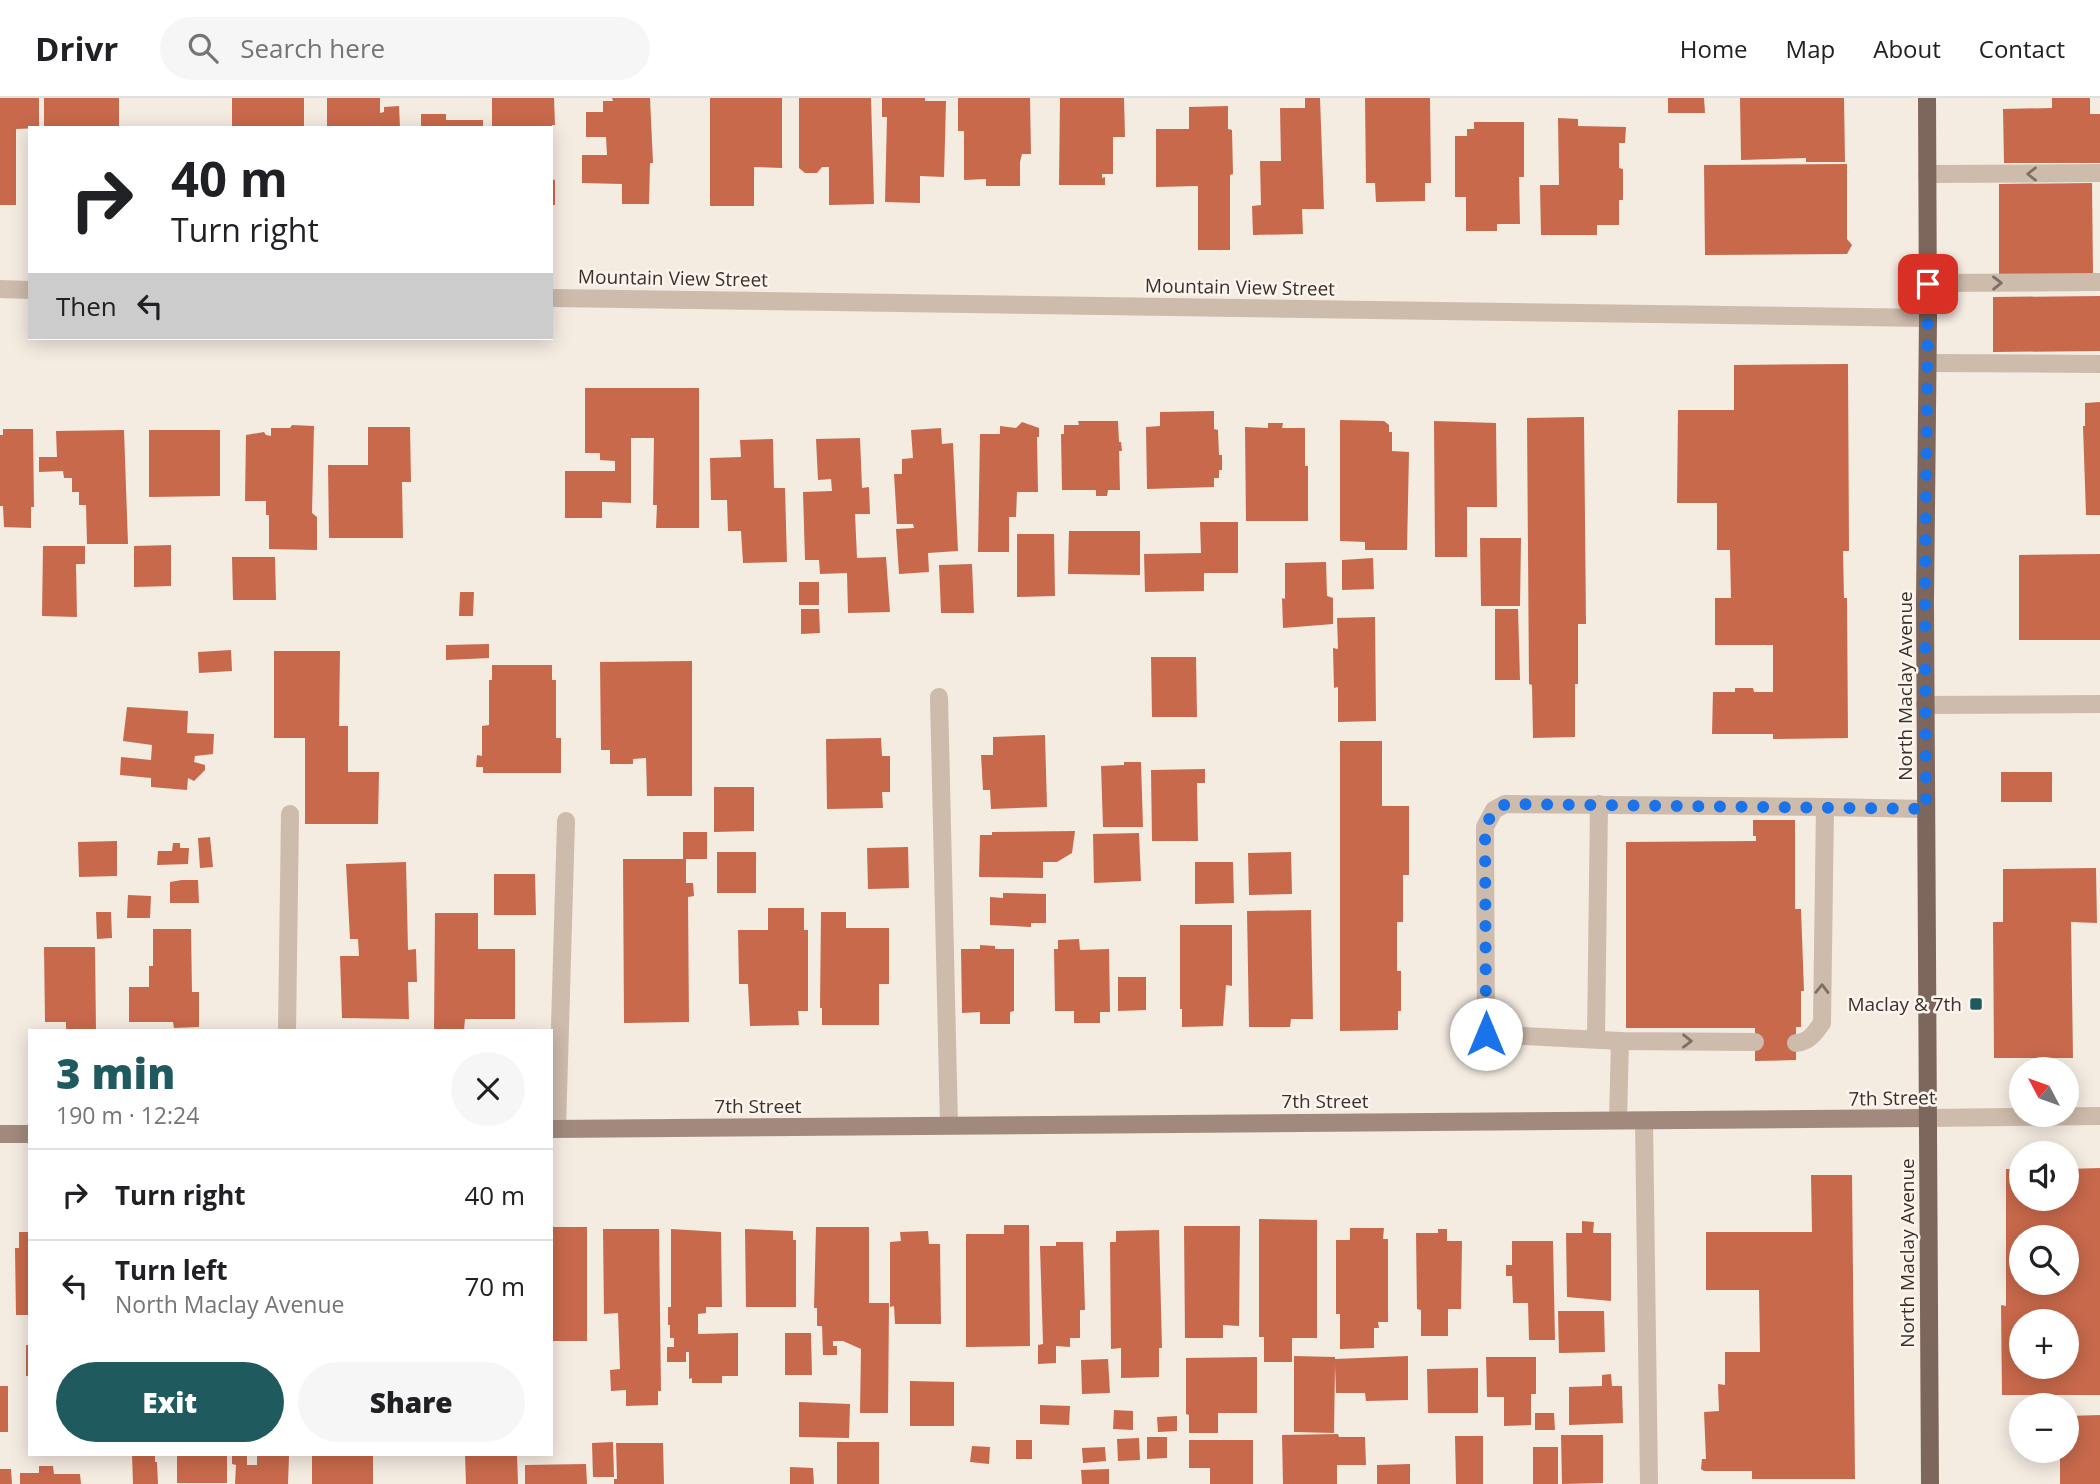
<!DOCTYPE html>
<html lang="en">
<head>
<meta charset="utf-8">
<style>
	:root { --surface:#fff; --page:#f6f6f6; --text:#202124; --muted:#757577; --line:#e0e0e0; --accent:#1f5a5e }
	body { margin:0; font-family:"Open Sans",sans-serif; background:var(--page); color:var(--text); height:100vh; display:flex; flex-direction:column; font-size:26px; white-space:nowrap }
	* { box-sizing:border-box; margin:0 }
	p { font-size:23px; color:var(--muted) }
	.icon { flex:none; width:38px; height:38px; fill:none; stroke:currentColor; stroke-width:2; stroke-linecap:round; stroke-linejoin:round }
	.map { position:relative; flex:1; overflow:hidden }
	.side { position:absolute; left:28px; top:931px; width:525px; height:427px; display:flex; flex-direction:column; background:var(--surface); border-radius:0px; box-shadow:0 4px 18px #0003 }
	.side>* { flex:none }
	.hud { position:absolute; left:28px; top:28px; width:525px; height:214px; border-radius:0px; box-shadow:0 4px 18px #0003; background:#fff; color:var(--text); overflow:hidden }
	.needle { width:46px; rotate:311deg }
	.buttons { position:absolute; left:2009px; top:959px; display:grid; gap:14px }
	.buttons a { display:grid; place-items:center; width:70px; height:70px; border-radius:50%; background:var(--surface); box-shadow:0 4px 18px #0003; font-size:35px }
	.pin { position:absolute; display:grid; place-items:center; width:60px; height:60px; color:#fff; margin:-30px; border-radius:14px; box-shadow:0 4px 10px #0006 }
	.me { position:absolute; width:77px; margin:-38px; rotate:0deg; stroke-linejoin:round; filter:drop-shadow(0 0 5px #0008) }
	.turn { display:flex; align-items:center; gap:24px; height:147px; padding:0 28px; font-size:32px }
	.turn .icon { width:91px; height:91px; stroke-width:2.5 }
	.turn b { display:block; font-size:49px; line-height:60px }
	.then { display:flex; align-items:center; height:66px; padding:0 28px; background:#0003; gap:14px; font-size:26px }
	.round { display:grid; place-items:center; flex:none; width:74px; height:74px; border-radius:37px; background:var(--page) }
	.headline { display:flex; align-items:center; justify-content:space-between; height:119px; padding:0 28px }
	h1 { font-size:42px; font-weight:800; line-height:52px; color:var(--accent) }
	.action { display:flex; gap:14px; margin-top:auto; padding:14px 28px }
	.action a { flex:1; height:80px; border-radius:42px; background:var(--accent); color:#fff; font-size:28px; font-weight:800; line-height:80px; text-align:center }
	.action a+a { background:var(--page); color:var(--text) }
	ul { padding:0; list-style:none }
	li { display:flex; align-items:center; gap:21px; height:91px; padding:0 28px; border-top:2px solid var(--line) }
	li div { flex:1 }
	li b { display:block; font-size:26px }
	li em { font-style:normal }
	header { display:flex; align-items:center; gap:42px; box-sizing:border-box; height:98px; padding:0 35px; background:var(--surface); border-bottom:2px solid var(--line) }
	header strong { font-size:33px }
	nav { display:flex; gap:38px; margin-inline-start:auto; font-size:24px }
	.search { width:490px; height:63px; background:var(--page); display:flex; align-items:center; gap:18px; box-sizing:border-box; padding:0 24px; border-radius:38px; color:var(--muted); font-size:26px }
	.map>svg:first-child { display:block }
	.building { fill:#c8694b; fill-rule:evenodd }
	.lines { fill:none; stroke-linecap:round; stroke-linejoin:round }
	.lane { stroke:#cdbbac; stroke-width:18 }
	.street { stroke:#cdbbac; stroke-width:18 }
	.secondary { stroke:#a18a7d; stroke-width:18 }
	.primary { stroke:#7d675c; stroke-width:18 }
	.oneway { stroke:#7d6f65 }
	.route { stroke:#1a73e8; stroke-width:12; stroke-dasharray:0 21.6 }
	.poi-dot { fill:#1f5a5e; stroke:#fbf5ee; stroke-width:2.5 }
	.labels { text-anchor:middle; stroke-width:5; stroke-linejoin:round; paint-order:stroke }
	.street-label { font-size:19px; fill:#3b302b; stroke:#fbf5ee }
	.poi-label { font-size:19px; fill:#3b302b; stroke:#fbf5ee; text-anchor:end }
</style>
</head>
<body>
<header>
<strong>Drivr</strong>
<div class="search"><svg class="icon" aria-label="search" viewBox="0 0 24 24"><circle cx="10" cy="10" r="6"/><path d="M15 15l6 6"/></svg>Search here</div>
<nav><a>Home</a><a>Map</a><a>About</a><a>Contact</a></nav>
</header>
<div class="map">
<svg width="2100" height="1386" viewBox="0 0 2100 1386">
	<rect width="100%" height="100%" fill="#f4ebe1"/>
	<g class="building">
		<path d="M0,0H39V30L16,31V107H0Z"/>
		<rect x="44" y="0" width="75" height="30"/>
		<rect x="232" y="0" width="72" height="30"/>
		<path d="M327,0H380V15L384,14V9L399,8L400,30H327Z"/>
		<path d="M492,0H554L555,27H552V30H492Z"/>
		<path d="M612,0H650L653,65H650L649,106H622V86L582,85V57H607L606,39H586V14H603V3H613Z"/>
		<path d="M710,0H782V70L754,69V108H710Z"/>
		<path d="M799,0H871L874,106L829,107V69H822L817,75H805L799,70Z"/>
		<path d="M882,0H925V3H946L944,79L920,78V105L885,104L887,19H882Z"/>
		<path d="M958,0H1030L1031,56H1022L1020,64V88H986V81L964,82V33H958Z"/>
		<path d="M1060,0H1124L1125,39H1113V76H1102V80L1105,79V87H1059Z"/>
		<path d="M1305,0H1320L1324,111H1302L1303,136L1253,137L1252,108L1261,107L1260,63H1281L1280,10H1305Z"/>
		<path d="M1365,0H1430L1431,85H1425V103L1376,104L1375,85H1366Z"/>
		<path d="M1668,0H1704L1705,15H1668Z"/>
		<path d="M1740,0H1844L1845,64H1806V60L1741,62Z"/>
		<path d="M2052,0H2090V16H2100V65H2004L2003,11L2052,10Z"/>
		<path d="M1228,8V31L1232,32L1233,76L1230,77V152H1198V88L1156,89V31H1189V9Z"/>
		<path d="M421,16H446V22H483V30H421Z"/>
		<path d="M1558,20L1578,21V28L1626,29L1625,45H1619V70L1623,71V102H1619V127H1597V137H1541L1540,87H1559Z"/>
		<path d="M1474,24H1524V79H1519L1520,126H1497V133H1466V99H1455V38H1467V31H1474Z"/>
		<path d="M1847,66V141L1852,147L1847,156L1705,157L1704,67Z"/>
		<path d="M551,81L555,82V107H551Z"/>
		<path d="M2092,85L2093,176H1999V86Z"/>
		<path d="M2100,198V253L1993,254V199Z"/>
		<path d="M1848,266L1849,453H1843L1844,500H1847L1848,640L1773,641V636H1712L1713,594H1735V590H1753L1754,594H1773V547H1715V500H1731L1730,452H1717V405H1677L1678,312H1734V267Z"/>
		<path d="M585,290H699V430H656L657,407H653L654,340H631V405L602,404V420H565V373H615V363L600,362V355H585Z"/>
		<path d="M2100,304V417H2086L2083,328H2085V305Z"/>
		<path d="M1214,313V331L1218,332L1219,357H1222V372H1219V380H1214V389L1147,391L1146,329L1160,328V314Z"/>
		<path d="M1584,319L1586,526H1578V586H1575V639L1533,640L1532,587L1529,586L1527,320Z"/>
		<path d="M1340,322L1384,323L1389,327V334H1392V353L1409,354L1407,452H1365V444L1340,443Z"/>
		<path d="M1078,323H1118L1119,344H1121L1122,353H1119L1120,392H1108L1107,398H1096V392H1062L1061,336H1064V327H1079Z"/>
		<path d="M1434,323L1496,325L1497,409H1467V459H1435Z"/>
		<path d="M1022,324L1039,330V339H1037L1038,394H1017L1016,419H1009V454H978L980,336H1000V328L1016,330Z"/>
		<path d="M1268,325H1283L1282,330H1305V368H1308V423H1246L1245,329L1268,330Z"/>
		<path d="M292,327L314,328L312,415L317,419V452L269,451V417H266V403H245L246,337L264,334L266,337L271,338V330H290Z"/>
		<path d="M368,329H410L411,384H402L403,440H329L328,367H368Z"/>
		<path d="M941,330L942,346L953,345L958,453L928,455L929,474L899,476L896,431L914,430L913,426H897L894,376H902V361L913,360L911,332Z"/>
		<path d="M3,331H33L34,409H31V430L4,429L3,408H0V337H3Z"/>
		<path d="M124,332L128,446H87L86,407H79V394H72V380H64L63,373L39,374V359H57L56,333Z"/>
		<path d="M149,332H220V398L149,399Z"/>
		<path d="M860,340L862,390L869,389L870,416H855L857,460L886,459L890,514L848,515L847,475L820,476L819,462H805L803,394L832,393L831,381L818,382L816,341Z"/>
		<path d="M773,341L774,390H785L787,464L743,465L741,433H728L727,402H711L710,360L741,359L740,342Z"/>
		<path d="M1200,424H1238V475H1204V493L1145,494L1144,456L1201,455Z"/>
		<path d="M1069,433H1140V477L1068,476Z"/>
		<path d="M1017,436H1054L1055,498L1017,499Z"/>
		<path d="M1480,440H1521L1520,508H1481Z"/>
		<path d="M171,447V488L134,489V448Z"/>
		<path d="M43,448H85V466H76L77,519L42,518Z"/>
		<path d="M2100,456V542H2019V457Z"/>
		<path d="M232,459H275L276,502H233Z"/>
		<path d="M1373,460L1374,491L1342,492V462Z"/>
		<path d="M1326,464L1327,498L1333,500V526L1283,530L1282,500L1285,501V465Z"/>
		<path d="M972,466L974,515H941L939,467Z"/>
		<rect x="799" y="484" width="20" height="23"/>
		<path d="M460,494H474L473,518H459Z"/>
		<path d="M801,511H819L820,535L801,536Z"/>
		<path d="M1495,511H1518L1520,582H1495Z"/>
		<path d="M1375,519L1376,623L1338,624V589L1334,590L1333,550L1338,551L1337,520Z"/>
		<path d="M489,546V560L446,562V547Z"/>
		<path d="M231,552L232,573L199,575L198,554Z"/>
		<path d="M274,553H340L339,628H348V674H379L378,726H305V640H274Z"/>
		<path d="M1151,559H1196L1197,619H1152Z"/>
		<path d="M692,563V698H647L646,660L633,661V666H610V652H601L600,564Z"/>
		<path d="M492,567H552V582H556V640H561V675H483V669H476L477,657L482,658V628L489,627V582H492Z"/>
		<path d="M127,609L188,613L187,635L214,636L213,656L195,658L194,664L205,667V672L194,683L188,680L187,692L151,689V680L120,677L121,659L151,662L152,647L123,643Z"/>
		<path d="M1045,637L1047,709L991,711L990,692H983L981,657H993V639Z"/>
		<path d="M881,640L882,658H890V694H882L883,710L827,711L826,641Z"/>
		<path d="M1340,643H1382V708H1409V777H1403V824H1397V873H1401V913H1398V932L1340,933Z"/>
		<path d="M1124,664H1141L1143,729H1103L1101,668L1124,667Z"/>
		<path d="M1205,671V685H1197L1198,743H1152L1151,672Z"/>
		<rect x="2001" y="674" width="51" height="30"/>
		<path d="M714,689H754V733L714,734Z"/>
		<path d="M1753,722H1795V811H1801L1804,893H1801V929H1796V962L1755,963V930H1626V744L1756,743V738H1753Z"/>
		<path d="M1075,733L1072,755L1057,764H1043V780L979,779L980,737H992V734Z"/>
		<path d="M683,734H707V761H686V785H693L694,798L688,799L689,924L624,925L623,761H683Z"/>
		<path d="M1139,735L1141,783L1094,785L1093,736Z"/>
		<path d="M210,739L213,769L200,770L198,740Z"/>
		<path d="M117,743V778L79,779L78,744Z"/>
		<path d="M173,745H180V750H189L188,766L157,767L158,753H172Z"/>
		<path d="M908,749L909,790L868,791L867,750Z"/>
		<rect x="717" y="754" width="39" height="41"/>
		<path d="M1291,754L1292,796L1249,797L1248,755Z"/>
		<path d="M406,764L408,852L416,851L417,884H408L409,921L342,920L340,858H359L358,841H350L346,766Z"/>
		<path d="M1195,764H1233L1234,805L1195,806Z"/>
		<path d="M2096,770L2097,825L2071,824L2073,960H1994L1993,824H2003V771Z"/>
		<path d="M494,776H535L536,817H494Z"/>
		<path d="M182,782H198L199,805H170V784Z"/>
		<path d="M1003,795L1046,796V825H1031V829L990,827V799L1003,800Z"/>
		<path d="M128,797L151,798L150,820H127Z"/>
		<path d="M768,810H804V832H808V913H798L799,927L750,928L748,886H739L738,832H768Z"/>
		<path d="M1311,812L1313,921H1291L1290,929H1249L1247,813Z"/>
		<path d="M96,814H111L112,840L97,841Z"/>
		<path d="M821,814H846V830H889V886H879V927H822V910H820Z"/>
		<path d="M435,815H478V851H515V921H465L464,932H434Z"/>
		<path d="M1180,827H1232V888L1226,887L1223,928L1182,929V911H1180Z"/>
		<path d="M153,831H191L192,894H199V929L174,930L173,924H129V889H149V868H153Z"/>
		<path d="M1079,841L1080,852L1109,851L1110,914H1100V925H1074V913H1055L1054,851H1058V842Z"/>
		<path d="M980,847L995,848V851H1014V913L1010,914V926H980V914L962,915L961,851H980Z"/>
		<path d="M44,849H95L96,933H66V924H45Z"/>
		<path d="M1118,879H1146V912L1118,913Z"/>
		<path d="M2100,1070V1297H2002L2001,1207L2006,1208V1071H2021V1101H2067V1071ZM2021,1139H2067V1185H2021ZM2021,1223H2067V1269H2021Z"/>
		<path d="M1811,1077H1852L1855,1381H1752V1373H1704L1701,1371L1702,1361H1706L1704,1314L1719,1313L1718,1286L1725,1287V1254H1760L1759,1192H1706V1134H1812Z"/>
		<path d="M1259,1121L1317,1122V1240H1292V1264H1264V1239H1259Z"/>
		<path d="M1582,1123L1594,1124L1593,1135H1611V1203L1567,1199L1566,1135H1582Z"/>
		<path d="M1004,1127H1029L1030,1248L966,1249V1136H1004Z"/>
		<path d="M1184,1128H1240L1239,1228L1223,1227V1240H1185Z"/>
		<rect x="551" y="1129" width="36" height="114"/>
		<path d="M816,1129H869V1205H889L888,1315H860L861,1251L843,1243H833V1248H837V1257H823L822,1228H817V1210H814Z"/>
		<path d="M1350,1130H1384L1383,1141H1388V1224H1378L1379,1230H1374V1250L1340,1251V1216H1336V1142H1350Z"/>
		<path d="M603,1131H659L661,1293H658V1307L626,1308V1292L611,1293L610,1272L620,1271L618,1215L604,1216Z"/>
		<path d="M671,1131L721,1134L722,1209H706V1215L698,1216V1236L738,1235V1278H722V1285H692V1280L689,1281V1254H686V1264H667V1249H674V1240H670V1227H668V1209H671Z"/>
		<path d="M745,1131L793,1133V1142H796V1209H746Z"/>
		<path d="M1438,1131H1447V1143H1462L1461,1211H1448V1238H1421V1212L1417,1211L1416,1135H1438Z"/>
		<path d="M1159,1132L1162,1250H1159V1279L1121,1280V1250L1111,1251L1110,1144H1116V1133Z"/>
		<path d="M928,1133L929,1146H940L941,1226H895L894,1208L890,1209V1144L901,1143L900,1134Z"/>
		<path d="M19,1134H30V1217H16L15,1150H19Z"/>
		<path d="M1512,1143H1553L1555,1242H1529L1528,1205H1513L1512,1178H1506V1167H1512Z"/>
		<path d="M1056,1144H1083L1085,1212H1080V1240H1070V1249L1056,1248V1265L1038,1266V1247L1043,1246L1040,1148H1056Z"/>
		<path d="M1558,1213H1604L1605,1254L1559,1255Z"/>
		<path d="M785,1235H811L812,1277H785Z"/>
		<rect x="26" y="1247" width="4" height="31"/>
		<path d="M1294,1258L1335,1259V1261L1408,1258V1302L1366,1303L1365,1295H1336L1335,1267L1334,1335L1294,1334Z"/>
		<path d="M1257,1259V1315H1218V1335H1189V1317L1186,1316V1260Z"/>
		<path d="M1486,1259H1536V1296H1531V1327L1504,1328V1299H1487Z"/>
		<path d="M1108,1261L1110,1295L1082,1296L1081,1262Z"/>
		<path d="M1478,1270V1315H1428L1427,1271Z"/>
		<path d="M1611,1276L1612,1288H1622L1623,1325L1569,1327V1289L1602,1288V1277Z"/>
		<path d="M910,1283L954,1284V1328H910Z"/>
		<rect x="0" y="1288" width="8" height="46"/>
		<path d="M799,1304L850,1306L849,1340L799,1339Z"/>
		<path d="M1040,1307L1070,1308L1069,1327L1040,1326Z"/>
		<path d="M1114,1312L1133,1313V1332L1113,1331Z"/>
		<path d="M1535,1315H1554L1555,1332H1535Z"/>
		<path d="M2100,1317V1386H2060V1353H2067V1318Z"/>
		<path d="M1177,1318V1333L1158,1334L1157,1319Z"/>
		<path d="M1338,1336L1339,1339H1365L1366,1367H1337V1386H1283L1282,1337Z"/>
		<path d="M1561,1337H1603V1385L1562,1386Z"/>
		<path d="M1455,1338H1483V1386H1456Z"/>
		<path d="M1147,1339H1167V1360L1147,1361Z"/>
		<path d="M1139,1340L1140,1362L1118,1363L1117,1341Z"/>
		<rect x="1016" y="1342" width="16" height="19"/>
		<path d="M1189,1342H1253V1386H1210V1370H1189Z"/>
		<path d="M613,1344L614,1379H593L592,1345Z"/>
		<rect x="837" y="1344" width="42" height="42"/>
		<path d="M616,1345H663L664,1386H614V1381H617Z"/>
		<path d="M972,1348L990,1349L989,1366L970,1364Z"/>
		<path d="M1105,1349L1106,1363L1083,1365L1082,1350Z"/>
		<rect x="1533" y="1349" width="25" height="37"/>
		<path d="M132,1356H155V1364H157L158,1386H133Z"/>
		<rect x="177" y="1356" width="50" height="29"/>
		<path d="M232,1356H247V1367H257V1357L289,1358L288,1386H235L236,1367L232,1366Z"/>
		<rect x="312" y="1356" width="61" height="30"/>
		<path d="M465,1356H517L518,1386H466Z"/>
		<path d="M586,1366L587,1386H525V1367Z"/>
		<path d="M1410,1366V1386H1377V1367Z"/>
		<path d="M39,1368H53L54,1376H80L81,1386H20V1375H39Z"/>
		<path d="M790,1369L813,1370L814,1386H790Z"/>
		<path d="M0,1371H11L12,1386H0Z"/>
		<path d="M1109,1371V1386H1082L1081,1372Z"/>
	</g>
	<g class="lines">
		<g class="lane">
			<path d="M1927,76L2100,75"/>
			<path d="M1928,185L2100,184"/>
			<path d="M1928,265L2100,266"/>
			<path d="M939,599L949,1027"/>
			<path d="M1925,607L2100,606"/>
			<path d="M287,933L290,716"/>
			<path d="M1596,941L1599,706"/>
			<path d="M1755,944L1620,943L1486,936L1485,729L1494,712L1505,706L1825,709"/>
			<path d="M1796,945C1809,944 1815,935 1822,925L1825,709L1926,711"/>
			<path d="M1618,1022L1620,943"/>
			<path d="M1644,1023L1649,1386"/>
			<path d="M557,1031L566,723"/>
		</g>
		<g class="street">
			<path d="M0,191L30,192"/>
			<path d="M551,200L1928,220"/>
			<path d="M1927,1020L2100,1018"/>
		</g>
		<g class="secondary">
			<path d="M551,1031L1927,1020"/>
			<path d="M0,1036H30"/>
		</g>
		<path class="primary" d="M1927,0L1928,220L1925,504L1930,1386"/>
	</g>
	<defs><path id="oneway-chevron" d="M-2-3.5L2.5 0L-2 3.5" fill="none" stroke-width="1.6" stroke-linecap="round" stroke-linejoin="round" transform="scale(1.75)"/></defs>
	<g class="oneway">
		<use href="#oneway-chevron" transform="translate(2032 76) rotate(180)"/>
		<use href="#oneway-chevron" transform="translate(1997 185) rotate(-1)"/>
		<use href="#oneway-chevron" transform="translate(1822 891) rotate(-89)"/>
		<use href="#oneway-chevron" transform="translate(1687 943) rotate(1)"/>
	</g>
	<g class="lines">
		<path class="route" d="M1486,936L1485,729L1494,712L1506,706L1926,711L1925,504L1928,186"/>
	</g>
	<rect class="poi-dot" x="1969" y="899" width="14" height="14" rx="3.5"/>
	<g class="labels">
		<g class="street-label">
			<text transform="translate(673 180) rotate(1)" y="7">Mountain View Street</text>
			<text transform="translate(1240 189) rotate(1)" y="7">Mountain View Street</text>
			<text transform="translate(1905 588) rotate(-90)" y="7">North Maclay Avenue</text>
			<text transform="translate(1892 1000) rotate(-1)" y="7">7th Street</text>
			<text x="1325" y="1010">7th Street</text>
			<text x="758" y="1015">7th Street</text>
			<text transform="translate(1907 1155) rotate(-90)" y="7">North Maclay Avenue</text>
		</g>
		<g class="poi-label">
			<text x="1962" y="913">Maclay &amp; 7th</text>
		</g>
	</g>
</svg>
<div class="buttons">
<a><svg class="needle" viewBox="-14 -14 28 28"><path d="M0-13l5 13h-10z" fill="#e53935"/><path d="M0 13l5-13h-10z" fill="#757577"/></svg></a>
<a><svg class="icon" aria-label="sound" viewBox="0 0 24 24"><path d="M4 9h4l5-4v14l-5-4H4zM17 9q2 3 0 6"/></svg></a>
<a><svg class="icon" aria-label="search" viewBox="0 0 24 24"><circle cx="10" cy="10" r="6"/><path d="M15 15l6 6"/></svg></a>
<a>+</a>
<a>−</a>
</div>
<div class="pin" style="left:1928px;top:186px;background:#d93025"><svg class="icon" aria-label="arrive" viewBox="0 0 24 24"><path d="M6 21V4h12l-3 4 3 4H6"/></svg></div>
<svg class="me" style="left:1486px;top:936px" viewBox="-20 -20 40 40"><circle r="19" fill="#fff"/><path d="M0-13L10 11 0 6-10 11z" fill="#1a73e8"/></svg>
<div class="hud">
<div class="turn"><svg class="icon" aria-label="right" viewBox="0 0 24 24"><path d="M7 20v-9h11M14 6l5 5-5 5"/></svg><div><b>40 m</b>Turn right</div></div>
<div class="then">Then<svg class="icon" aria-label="left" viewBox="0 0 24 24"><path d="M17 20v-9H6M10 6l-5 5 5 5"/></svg></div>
</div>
<section class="side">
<div class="headline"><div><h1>3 min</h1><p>190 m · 12:24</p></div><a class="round"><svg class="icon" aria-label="close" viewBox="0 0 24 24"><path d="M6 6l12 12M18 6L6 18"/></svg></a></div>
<ul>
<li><svg class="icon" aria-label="right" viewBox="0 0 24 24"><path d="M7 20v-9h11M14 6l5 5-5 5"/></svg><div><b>Turn right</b></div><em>40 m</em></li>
<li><svg class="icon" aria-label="left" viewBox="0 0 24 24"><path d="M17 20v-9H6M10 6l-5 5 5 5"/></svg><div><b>Turn left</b><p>North Maclay Avenue</p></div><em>70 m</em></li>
</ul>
<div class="action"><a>Exit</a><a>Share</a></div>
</section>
</div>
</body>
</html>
